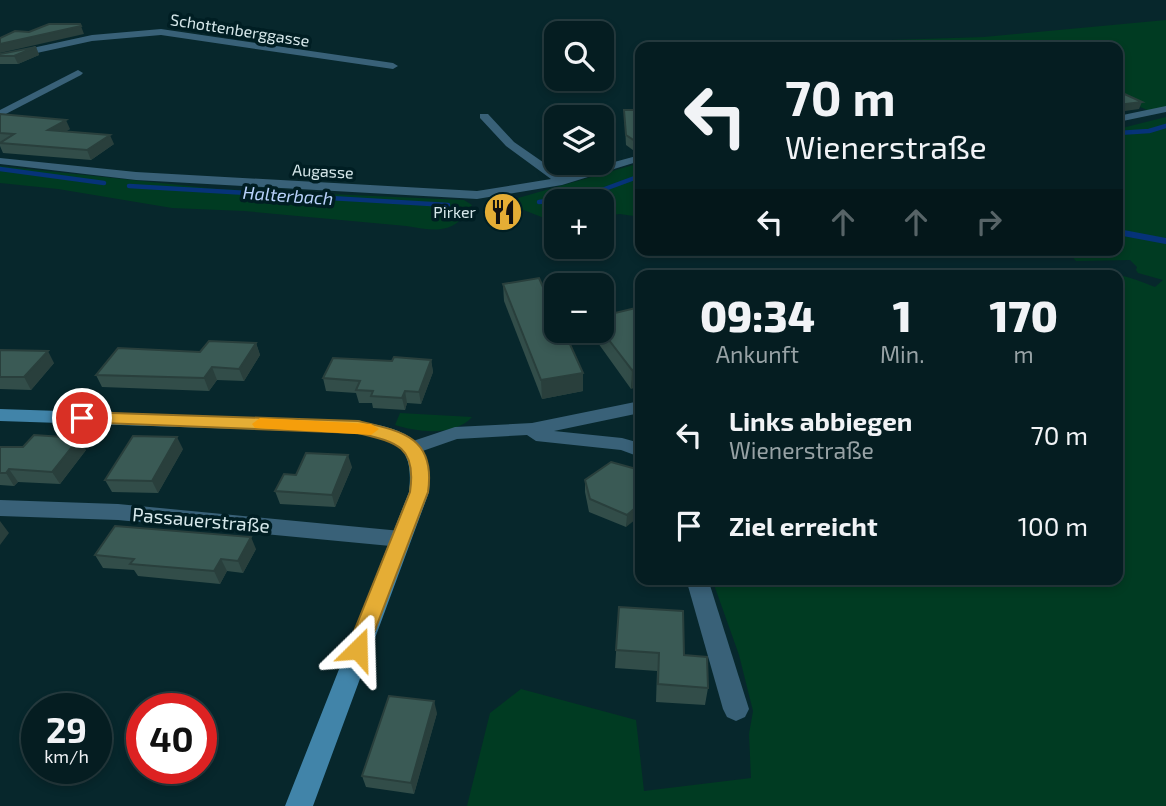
<!DOCTYPE html>
<html lang="de">
<head>
<meta charset="utf-8">
<style>
	:root { --surface:#051d21; --page:#132a2e; --text:#f1f3f6; --muted:#97a2a5; --line:#263b3f }
	body { margin:0; font-family:"Exo 2",sans-serif; background:var(--page); color:var(--text); height:100vh; display:flex; flex-direction:column; font-size:26px; white-space:nowrap }
	* { box-sizing:border-box; margin:0 }
	p { font-size:23px; color:var(--muted) }
	.icon { flex:none; width:38px; height:38px; fill:none; stroke:currentColor; stroke-width:2; stroke-linecap:round; stroke-linejoin:round }
	.map { position:relative; flex:1; overflow:hidden }
	.panel { position:absolute; left:635px; top:270px; width:488px; height:315px; display:flex; flex-direction:column; background:var(--surface); border-radius:14px; box-shadow:0 4px 10px #0003,0 0 0 2px var(--line) }
	.panel>* { flex:none }
	.top-card { position:absolute; left:635px; top:42px; width:488px; height:214px; border-radius:14px; box-shadow:0 4px 10px #0003,0 0 0 2px var(--line); background:#051d21; color:var(--text); overflow:hidden }
	.tools { position:absolute; left:544px; top:21px; display:grid; gap:14px }
	.tools a { display:grid; place-items:center; width:70px; height:70px; border-radius:14px; background:var(--surface); box-shadow:0 4px 10px #0003,0 0 0 2px var(--line); font-size:35px }
	.speed { position:absolute; left:21px; top:693px; display:flex; gap:14px; font-size:35px; font-weight:700; text-align:center }
	.speed>* { display:grid; place-content:center; width:91px; height:91px; border-radius:50%; background:var(--surface); box-shadow:0 4px 10px #0003,0 0 0 2px var(--line); line-height:1 }
	.speed small { font-size:18px; font-weight:400 }
	.speed .limit { border:10px solid #d22; background:#fff; color:#111 }
	.pin { position:absolute; display:grid; place-items:center; width:60px; height:60px; color:#fff; margin:-30px; border:4px solid #fff; border-radius:50%; box-shadow:0 2px 7px #0007 }
	.me { position:absolute; width:77px; margin:-38px; rotate:22deg; stroke-linejoin:round; filter:drop-shadow(0 0 5px #0008) }
	.turn { display:flex; align-items:center; gap:24px; height:147px; padding:0 35px; font-size:32px }
	.turn .icon { width:91px; height:91px; stroke-width:2.5 }
	.turn b { display:block; font-size:49px; line-height:60px }
	.lanes { display:flex; align-items:center; height:66px; padding:0 35px; background:#0003; justify-content:center; gap:35px; direction:ltr }
	.lanes .off { opacity:.35 }
	.eta { display:flex; justify-content:space-evenly; align-items:center; height:119px; text-align:center }
	.eta b { font-size:42px; font-weight:800; line-height:49px }
	ul { padding:0; list-style:none }
	li { display:flex; align-items:center; gap:21px; height:91px; padding:0 35px }
	li div { flex:1 }
	li b { display:block; font-size:26px }
	li em { font-style:normal }
	.map>svg:first-child { display:block }
	.green { fill:#003b22 }
	.lines { fill:none; stroke-linecap:round; stroke-linejoin:round }
	.stream-far1 { stroke:#063379; stroke-width:4.5 }
	.stream { stroke:#063379; stroke-width:6 }
	.street { fill:#396178; fill-rule:evenodd }
	.secondary { fill:#4184a9; fill-rule:evenodd }
	.wall { fill:#324d49 }
	.shaded-wall { fill:#293f3c }
	.building { fill:#3a5a55; stroke:#293f3c; stroke-width:2 }
	.route { fill:#e5ad35; stroke:#957022; stroke-width:2 }
	.slow { fill:#f59e0b }
	.labels { text-anchor:middle; stroke-width:7; stroke-linejoin:round; paint-order:stroke }
	.far-street-label { font-size:16px; fill:#d5e7ea; stroke:#001e23 }
	.far-poi-label { font-size:16px; fill:#d5e7ea; stroke:#001e23; text-anchor:end }
	.far-water-label { font-size:18px; font-style:italic; fill:#b9d2fb; stroke:#001e23 }
	.street-label { font-size:19px; fill:#d5e7ea; stroke:#001e23 }
</style>
</head>
<body>
<div class="map">
<svg width="1166" height="806" viewBox="0 0 1166 806">
	<rect width="100%" height="100%" fill="#07272c"/>
	<g class="green">
		<path d="M1166,20V112L1147,110L1118,97V47H893L887,45H833L831,42L984,37Z"/>
		<path d="M1166,117V806H467L490,713L521,689L636,720L644,791L751,778L749,734L753,711L739,655L712,579H1118V275H1041C1078,263 1120,272 1155,287L1163,280L1138,273L1136,270L1137,267L1130,260L1076,261L1067,251L1118,250V129Z"/>
		<path d="M640,163V217L620,214L602,216V201H556V220H549L516,207L518,198Z"/>
		<path d="M0,166L217,189L464,200L472,205C454,235 437,231 406,226L244,211L172,208L58,189L0,183Z"/>
		<path d="M400,413L472,417C454,437 417,432 395,425Z"/>
	</g>
	<g class="lines">
		<g class="stream-far1">
			<path d="M1118,133L1149,131L1166,126"/>
			<path d="M0,169L104,183"/>
			<path d="M129,186L448,205"/>
			<path d="M539,202L583,197L640,176"/>
		</g>
		<path class="stream" d="M1118,232L1166,241"/>
		<g class="street">
			<path d="M161,29L393,63L398,66L393,69L161,35L92,41L0,61V55L92,35Z"/>
			<path d="M78,70L83,73L81,75L0,117V110Z"/>
			<path d="M1166,106V112L1118,122V116Z"/>
			<path d="M480,114H488L514,142L563,176L640,155V161L562,185L477,199L136,180L0,164V158L136,172L477,191L551,179L506,146L480,118Z"/>
			<path d="M640,401V413L554,431L622,438L640,443V457L621,450L536,441L527,435L457,439L414,454L407,453L405,448L407,443L455,427L532,423Z"/>
			<path d="M0,500L118,504L401,531L408,533L411,539L408,545L401,547L118,520L0,516Z"/>
			<path d="M686,579H708L749,709L745,717L736,721L727,717L723,709Z"/>
		</g>
		<path class="secondary" d="M0,409L357,421C404,429 433,437 429,492L313,806H285L409,492C414,447 398,440 357,433L0,421Z"/>
	</g>
	<g class="wall">
		<path d="M36,47L39,55L18,64H0V54Z"/>
		<path d="M624,110H640L637,153L626,145Z"/>
		<path d="M0,114L70,129L66,131L114,144L91,160L3,153L0,146Z"/>
		<path d="M503,284L583,391L542,399L504,301Z"/>
		<path d="M640,307L631,389L593,336V331H602Z"/>
		<path d="M256,343L260,355L244,381L217,380L209,391L102,387L96,375L200,352Z"/>
		<path d="M0,350L54,363L31,390L0,389Z"/>
		<path d="M431,360L433,372L421,404L407,403L405,410L373,408L372,403H359L356,393L326,391L323,378L392,361Z"/>
		<path d="M0,447L86,450L60,484L18,482L14,486L0,485Z"/>
		<path d="M183,449L158,493L112,492L105,480Z"/>
		<path d="M352,467L335,507L280,504L275,491L296,475Z"/>
		<path d="M640,470L626,527L589,512L585,492V480Z"/>
		<path d="M256,549L243,573L227,571L220,584L138,576L134,570L103,568L95,555Z"/>
		<path d="M619,607L684,655L708,688L705,705L656,702L657,671L615,668Z"/>
		<path d="M437,713L414,794L366,787L362,776Z"/>
	</g>
	<g class="shaded-wall">
		<path d="M81,26L84,34L0,53V44Z"/>
		<path d="M36,47L39,55L18,64L14,56Z"/>
		<path d="M1142,102L1139,109L1118,112V105Z"/>
		<path d="M66,120L70,129L52,139L48,130Z"/>
		<path d="M110,135L114,144L91,160L87,150Z"/>
		<path d="M640,142V152L637,153L638,143Z"/>
		<path d="M256,343L260,355L244,381L239,369Z"/>
		<path d="M48,351L54,363L31,390L24,377Z"/>
		<path d="M431,360L433,372L421,404L419,392Z"/>
		<path d="M212,367L217,380L209,391L204,378Z"/>
		<path d="M640,368V386L631,389L632,370Z"/>
		<path d="M583,373V391L542,399L541,380Z"/>
		<path d="M405,391L407,403L405,410L402,398Z"/>
		<path d="M177,437L183,449L158,493L152,481Z"/>
		<path d="M79,438L86,450L60,484L52,472Z"/>
		<path d="M348,455L352,467L335,507L332,495Z"/>
		<path d="M9,469L18,482L14,486L6,473Z"/>
		<path d="M640,504V516L626,527L627,515Z"/>
		<path d="M0,521L9,533L0,545Z"/>
		<path d="M251,537L256,549L243,573L238,561Z"/>
		<path d="M221,559L227,571L220,584L214,571Z"/>
		<path d="M434,701L437,713L414,794L411,783Z"/>
	</g>
	<g class="building">
		<path d="M49,24H80L81,26L0,44V38L15,31L29,32Z"/>
		<path d="M36,47L14,56H0V54Z"/>
		<path d="M1118,91L1142,102L1118,105Z"/>
		<path d="M624,110H640V142L638,143L626,135Z"/>
		<path d="M0,114L66,120L48,130L110,135L87,150L0,143L14,134L0,133Z"/>
		<path d="M539,278L556,316V331H564L583,373L541,380L503,284Z"/>
		<path d="M640,307V368L632,370L602,331V316Z"/>
		<path d="M209,341L256,343L239,369L212,367L204,378L96,375L118,348L200,352Z"/>
		<path d="M0,350L48,351L24,377H0Z"/>
		<path d="M394,357L431,360L419,392L405,391L402,398L371,396L373,391L356,390L360,381L323,378L333,358L392,361Z"/>
		<path d="M34,435L79,438L52,472L9,469L6,473H0V447H23Z"/>
		<path d="M133,436L177,437L152,481L105,480Z"/>
		<path d="M306,453L348,455L332,495L275,491L284,474L296,475Z"/>
		<path d="M611,462L640,470V504L627,515L590,499L585,480Z"/>
		<path d="M115,526L251,537L238,561L221,559L214,571L130,564L134,559L95,555Z"/>
		<path d="M619,607L683,611L684,655L707,657L708,688L658,684L659,653L616,650Z"/>
		<path d="M389,696L434,701L411,783L362,776Z"/>
	</g>
	<path class="route" d="M82,412L358,421C402,431 436,437 428,492L365,656L358,659L350,656L347,649L410,492C417,446 396,442 358,433L77,422L74,418L77,414Z"/>
	<path class="slow" d="M260,418L371,424L379,429L371,435L255,428L252,424Z"/>
	<defs>
		<g id="restaurant-disc" transform="scale(2.0125)"><circle r="9.5" fill="#e5ad35" stroke="#001e23"/><path d="M-5-6h1v4h1v-4h1v4h1v-4h1v5L-1.5 .5V6h-2V.5L-5-1ZM5-6V6H3V1.5H1.5Q1.5-4 5-6Z" fill="#111"/></g>
	</defs>
	<g fill-rule="evenodd">
		<use href="#restaurant-disc" x="503" y="212"/>
	</g>
	<g class="labels">
		<g class="far-street-label">
			<text transform="translate(240 30) rotate(9)" y="6">Schottenberggasse</text>
			<text transform="translate(323 171) rotate(3)" y="6">Augasse</text>
		</g>
		<g class="far-poi-label">
			<text x="476" y="218">Pirker</text>
		</g>
		<g class="far-water-label">
			<text transform="translate(288 196) rotate(4)" y="6">Halterbach</text>
		</g>
		<g class="street-label">
			<text transform="translate(201 520) rotate(5)" y="7">Passauerstraße</text>
		</g>
	</g>
</svg>
<div class="tools">
<a><svg class="icon" aria-label="search" viewBox="0 0 24 24"><circle cx="10" cy="10" r="6"/><path d="M15 15l6 6"/></svg></a>
<a><svg class="icon" aria-label="layers" viewBox="0 0 24 24"><path d="M12 4l9 5-9 5-9-5zM3 14l9 5 9-5"/></svg></a>
<a>+</a>
<a>−</a>
</div>
<div class="speed"><div>29<small>km/h</small></div><div class="limit">40</div></div>
<div class="pin" style="left:82px;top:418px;background:#d93025"><svg class="icon" aria-label="arrive" viewBox="0 0 24 24"><path d="M6 21V4h12l-3 4 3 4H6"/></svg></div>
<svg class="me" style="left:358px;top:649px" viewBox="-20 -20 40 40"><path d="M0-17L14 15 0 8-14 15z" fill="#e5ad35" stroke="#fff" stroke-width="4"/></svg>
<div class="top-card">
<div class="turn"><svg class="icon" aria-label="left" viewBox="0 0 24 24"><path d="M17 20v-9H6M10 6l-5 5 5 5"/></svg><div><b>70 m</b>Wienerstraße</div></div>
<div class="lanes"><svg class="icon" aria-label="left" viewBox="0 0 24 24"><path d="M17 20v-9H6M10 6l-5 5 5 5"/></svg><svg class="icon off" aria-label="ahead" viewBox="0 0 24 24"><path d="M12 20V5M6 11l6-6 6 6"/></svg><svg class="icon off" aria-label="ahead" viewBox="0 0 24 24"><path d="M12 20V5M6 11l6-6 6 6"/></svg><svg class="icon off" aria-label="right" viewBox="0 0 24 24"><path d="M7 20v-9h11M14 6l5 5-5 5"/></svg></div>
</div>
<section class="panel">
<div class="eta">
<div><b>09:34</b><p>Ankunft</p></div>
<div><b>1</b><p>Min.</p></div>
<div><b>170</b><p>m</p></div>
</div>
<ul>
<li><svg class="icon" aria-label="left" viewBox="0 0 24 24"><path d="M17 20v-9H6M10 6l-5 5 5 5"/></svg><div><b>Links abbiegen</b><p>Wienerstraße</p></div><em>70 m</em></li>
<li><svg class="icon" aria-label="arrive" viewBox="0 0 24 24"><path d="M6 21V4h12l-3 4 3 4H6"/></svg><div><b>Ziel erreicht</b></div><em>100 m</em></li>
</ul>
</section>
</div>
</body>
</html>
